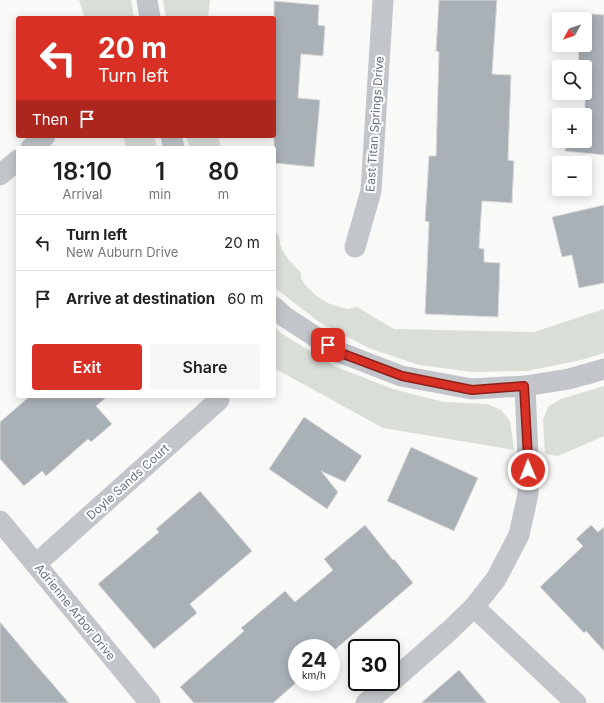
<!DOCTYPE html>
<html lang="en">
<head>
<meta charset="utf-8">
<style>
	:root { --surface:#fff; --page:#f6f6f6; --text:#222; --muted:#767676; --line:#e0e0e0; --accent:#d93025 }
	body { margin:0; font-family:Inter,sans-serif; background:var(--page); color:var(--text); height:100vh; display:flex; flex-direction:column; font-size:15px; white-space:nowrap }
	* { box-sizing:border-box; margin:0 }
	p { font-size:13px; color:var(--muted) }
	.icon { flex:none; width:22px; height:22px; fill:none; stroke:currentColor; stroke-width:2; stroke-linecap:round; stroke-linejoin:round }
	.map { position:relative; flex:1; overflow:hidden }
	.details { position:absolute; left:16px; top:146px; width:260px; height:252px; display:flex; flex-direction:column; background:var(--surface); border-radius:4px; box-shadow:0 2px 10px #0003 }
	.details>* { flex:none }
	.top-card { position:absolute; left:16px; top:16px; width:260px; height:122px; border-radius:4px; box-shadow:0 2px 10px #0003; background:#d93025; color:#fff; overflow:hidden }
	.needle { width:26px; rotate:230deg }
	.fabs { position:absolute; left:552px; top:12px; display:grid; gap:8px }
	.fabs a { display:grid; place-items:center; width:40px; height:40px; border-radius:4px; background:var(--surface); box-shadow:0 2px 10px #0003; font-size:20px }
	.speed { position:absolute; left:288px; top:639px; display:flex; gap:8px; font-size:20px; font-weight:700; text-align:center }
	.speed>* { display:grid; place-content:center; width:52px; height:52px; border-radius:50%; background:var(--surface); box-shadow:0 2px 10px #0003; line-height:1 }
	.speed small { font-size:10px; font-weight:400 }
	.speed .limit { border:2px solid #111; border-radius:6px; background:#fff; color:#111 }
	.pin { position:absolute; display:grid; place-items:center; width:34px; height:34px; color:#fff; margin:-17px; border-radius:8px; box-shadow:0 2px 6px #0006 }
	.me { position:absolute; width:44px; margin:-22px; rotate:359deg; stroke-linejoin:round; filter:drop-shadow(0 0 3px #0008) }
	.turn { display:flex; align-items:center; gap:14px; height:84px; padding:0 16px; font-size:18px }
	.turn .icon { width:52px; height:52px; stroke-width:2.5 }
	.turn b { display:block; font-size:28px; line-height:34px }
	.then { display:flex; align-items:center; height:38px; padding:0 16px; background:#0003; gap:8px; font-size:15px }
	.eta { display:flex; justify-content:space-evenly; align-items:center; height:68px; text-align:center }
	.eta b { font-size:24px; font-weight:600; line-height:28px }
	.action { display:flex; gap:8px; margin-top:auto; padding:8px 16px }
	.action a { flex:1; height:46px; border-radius:4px; background:var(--accent); color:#fff; font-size:16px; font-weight:600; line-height:46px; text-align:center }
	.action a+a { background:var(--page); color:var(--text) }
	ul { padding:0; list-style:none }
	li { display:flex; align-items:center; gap:12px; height:56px; padding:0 16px; border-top:1px solid var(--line) }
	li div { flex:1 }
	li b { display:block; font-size:15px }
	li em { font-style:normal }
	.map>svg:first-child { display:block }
	.green { fill:#d9ded7 }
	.building { fill:#a9b0b6; stroke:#dbdbda }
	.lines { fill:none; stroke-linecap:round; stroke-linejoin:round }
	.minor { stroke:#c2c5c9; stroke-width:21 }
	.route-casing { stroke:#8d1f18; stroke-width:10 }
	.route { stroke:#d93025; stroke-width:7 }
	.labels { text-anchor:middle; stroke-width:4; stroke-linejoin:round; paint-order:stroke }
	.street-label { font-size:12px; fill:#67747f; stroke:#fff }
</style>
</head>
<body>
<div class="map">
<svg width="604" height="703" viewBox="0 0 604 703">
	<rect width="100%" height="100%" fill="#f9f9f8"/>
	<g class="green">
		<path d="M79,0H131L134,18H85Z"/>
		<path d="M163,0H210L208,18H166Z"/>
		<path d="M123,136H154L157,148H126Z"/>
		<path d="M186,136H218L221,148H190Z"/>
		<path d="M274,231C282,237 278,239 281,247C285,257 294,266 301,272V278L306,286L318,297L330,304L347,309L357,307L394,329L534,332L604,309V353L581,360L527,371L472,372L419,365L369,348L319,322L274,287Z"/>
		<path d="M274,327L281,333L334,366L393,389L444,402L487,404L501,410L510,421L514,450L383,428L274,368Z"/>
		<path d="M604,386V436L558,456L545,454L543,420L548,407L561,399Z"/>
	</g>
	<g class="building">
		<path d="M439,0H497L492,74L511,75L508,160L514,161L512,203L482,201L479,248L484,249V262L500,263L498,317L425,314L429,222L425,221L429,156H436L439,52L436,51Z"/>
		<path d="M274,1L319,5L318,25L325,26L323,56L301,54L298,98L320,100L314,167L274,163Z"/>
		<path d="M581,13L604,15V155L565,151L566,141H585V115H568V109L585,110V67H578L579,45H585V19H581Z"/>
		<path d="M604,205V283L579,288L572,255L562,257L552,217Z"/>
		<path d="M30,396H108L96,406L112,424L91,442L88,439L46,476L42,471L24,486L0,459V422Z"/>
		<path d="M304,417L362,456L345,482L321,471L338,492L327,509L269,469Z"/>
		<path d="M411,447L478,478L454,531L387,501Z"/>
		<path d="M200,491L252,551L190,604L197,613L154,649L98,584L159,532L156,529Z"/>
		<path d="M365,525L393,560L394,559L413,583L331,653V648H297V682L273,703H194L180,687L244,631L241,628L285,591L295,602L333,570L324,559Z"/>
		<path d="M591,525L598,532L604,527V651L586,631L584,633L540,587L583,546L576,539Z"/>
		<path d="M0,622L31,659L69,703H0Z"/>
		<path d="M459,670L487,703H421Z"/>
	</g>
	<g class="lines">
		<g class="minor">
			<path d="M147,0L150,18"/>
			<path d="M171,136L174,148"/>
			<path d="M31,148L45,136"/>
			<path d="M0,175L18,160"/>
			<path d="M355,247L371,191L383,0"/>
			<path d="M274,307L285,317L339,352L401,376L472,389L525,386L569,379L604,369"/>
			<path d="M0,521L150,703"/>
			<path d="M36,564L219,400"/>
			<path d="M474,607L576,703"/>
			<path d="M391,682L448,632L474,607L496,579L519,535L528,494V458L525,386"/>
			<path d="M366,703L391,682"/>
		</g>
	</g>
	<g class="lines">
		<g class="route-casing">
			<path id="route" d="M328,345L338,352L402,376L472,390L524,386L528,458V470"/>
		</g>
		<use href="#route" class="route"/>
	</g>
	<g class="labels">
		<g class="street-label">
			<text transform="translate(375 124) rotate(-86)" y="4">East Titan Springs Drive</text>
			<text transform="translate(128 482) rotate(-42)" y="4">Doyle Sands Court</text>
			<text transform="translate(75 612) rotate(51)" y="4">Adrienne Arbor Drive</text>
		</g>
	</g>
</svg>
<div class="fabs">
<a><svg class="needle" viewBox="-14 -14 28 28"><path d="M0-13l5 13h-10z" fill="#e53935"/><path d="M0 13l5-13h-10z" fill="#767676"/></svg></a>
<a><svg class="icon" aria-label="search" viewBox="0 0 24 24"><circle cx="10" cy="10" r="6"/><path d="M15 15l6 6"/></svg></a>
<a>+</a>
<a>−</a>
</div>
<div class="speed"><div>24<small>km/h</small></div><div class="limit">30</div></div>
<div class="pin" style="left:328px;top:345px;background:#d93025"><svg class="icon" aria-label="arrive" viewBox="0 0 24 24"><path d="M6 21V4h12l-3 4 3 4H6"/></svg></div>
<svg class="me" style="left:528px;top:470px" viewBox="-20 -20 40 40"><circle r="17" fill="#d93025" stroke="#fff" stroke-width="3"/><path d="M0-11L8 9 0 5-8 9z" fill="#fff"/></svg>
<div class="top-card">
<div class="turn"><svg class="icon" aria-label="left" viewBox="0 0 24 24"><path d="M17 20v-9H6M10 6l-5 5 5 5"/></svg><div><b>20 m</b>Turn left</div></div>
<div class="then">Then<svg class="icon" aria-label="arrive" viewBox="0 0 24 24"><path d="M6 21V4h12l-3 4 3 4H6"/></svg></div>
</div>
<section class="details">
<div class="eta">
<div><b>18:10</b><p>Arrival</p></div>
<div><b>1</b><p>min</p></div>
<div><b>80</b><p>m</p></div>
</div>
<ul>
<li><svg class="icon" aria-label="left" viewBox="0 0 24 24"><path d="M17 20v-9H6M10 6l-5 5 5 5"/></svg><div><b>Turn left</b><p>New Auburn Drive</p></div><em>20 m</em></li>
<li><svg class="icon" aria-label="arrive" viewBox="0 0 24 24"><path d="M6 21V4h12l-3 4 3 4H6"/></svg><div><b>Arrive at destination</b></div><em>60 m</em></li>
</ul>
<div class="action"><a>Exit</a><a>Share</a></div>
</section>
</div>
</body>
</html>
